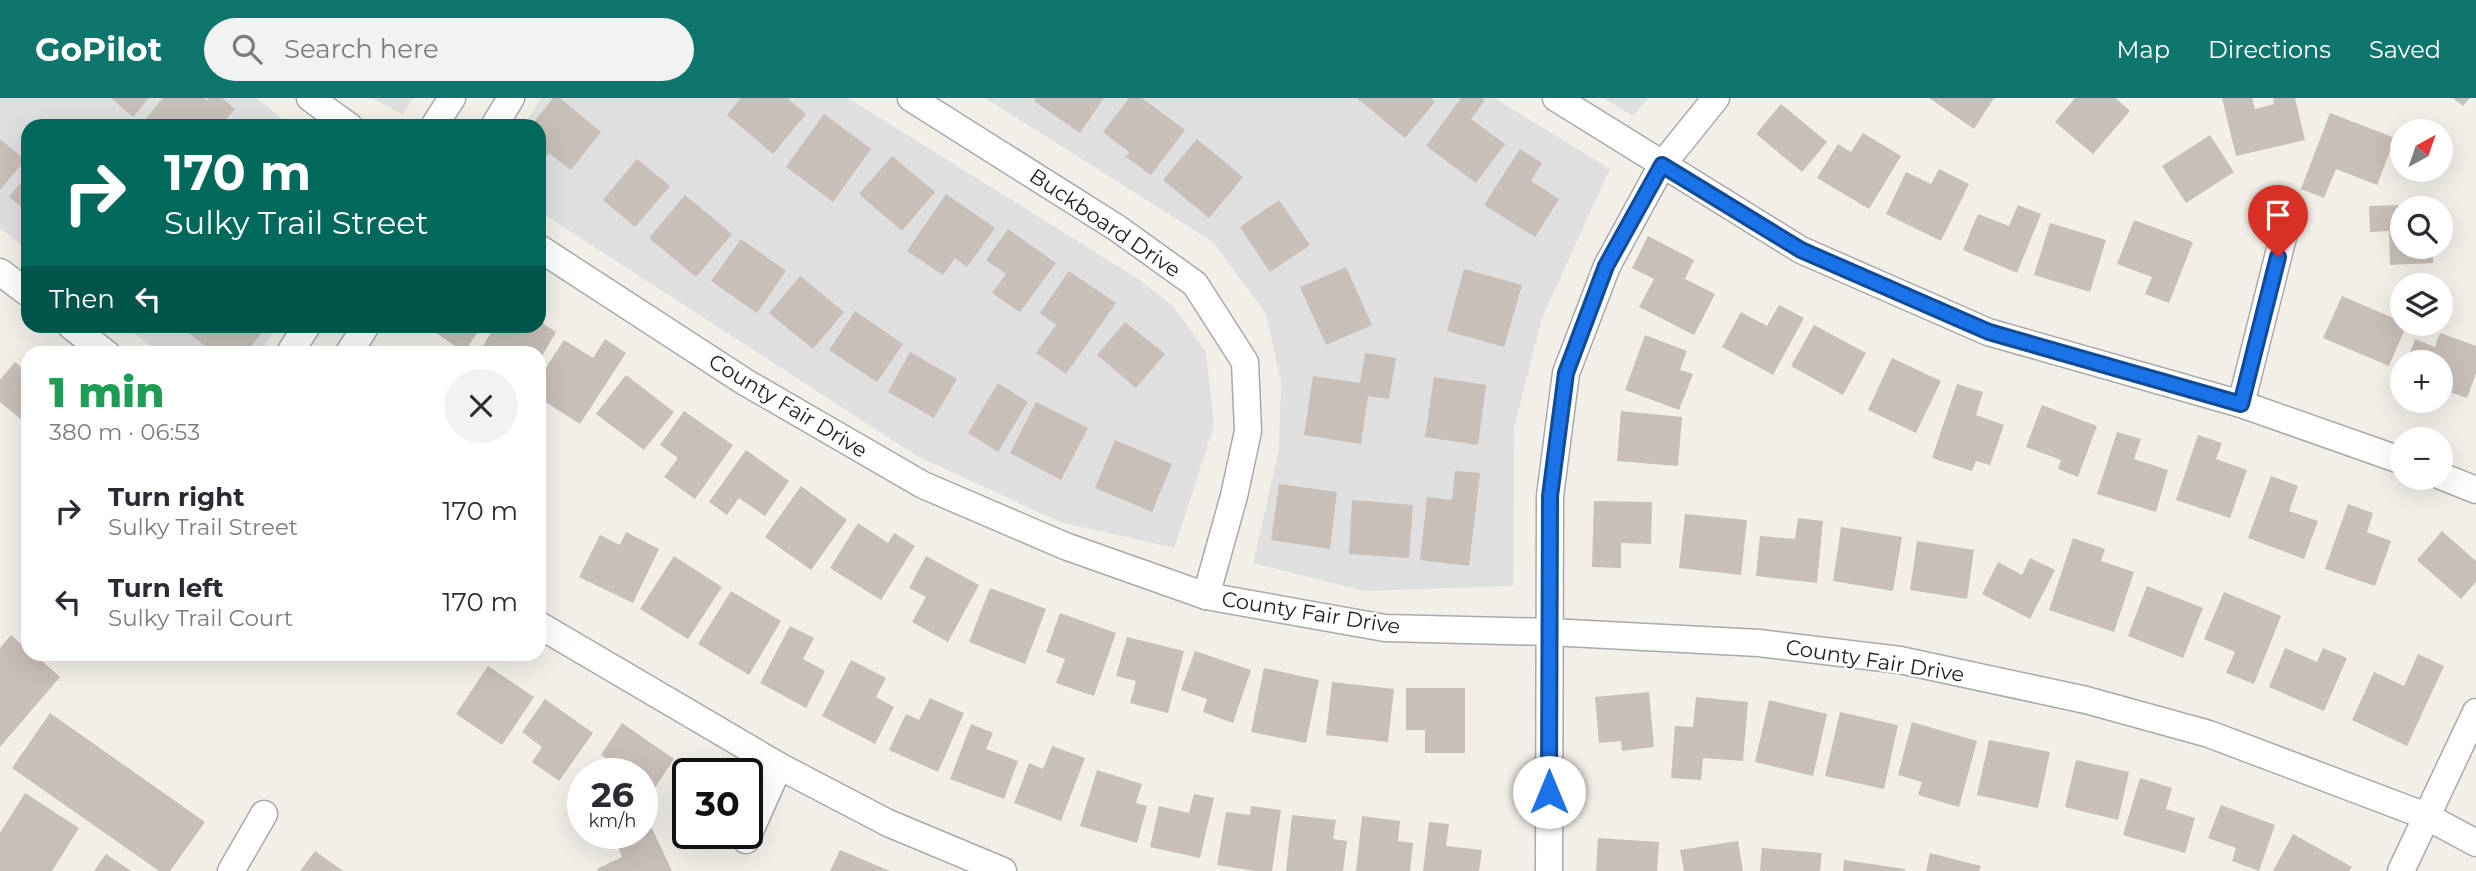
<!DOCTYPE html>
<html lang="en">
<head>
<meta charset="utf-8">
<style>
	:root { --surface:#fff; --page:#f2f2f3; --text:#2b2b33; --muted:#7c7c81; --accent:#0f766e }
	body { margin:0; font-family:Montserrat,sans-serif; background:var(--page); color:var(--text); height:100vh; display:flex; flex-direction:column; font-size:26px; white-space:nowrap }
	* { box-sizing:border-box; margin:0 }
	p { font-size:23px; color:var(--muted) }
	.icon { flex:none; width:38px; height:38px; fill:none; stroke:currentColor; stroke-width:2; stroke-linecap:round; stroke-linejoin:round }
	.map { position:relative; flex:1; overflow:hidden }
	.sheet { position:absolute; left:21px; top:248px; width:525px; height:315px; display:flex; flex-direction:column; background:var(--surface); border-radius:21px; box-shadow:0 7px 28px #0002 }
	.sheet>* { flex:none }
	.banner { position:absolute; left:21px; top:21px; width:525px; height:214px; border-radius:21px; box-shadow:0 7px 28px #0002; background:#00695c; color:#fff; overflow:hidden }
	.needle { width:46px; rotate:40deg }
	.controls { position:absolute; left:2390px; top:21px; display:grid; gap:14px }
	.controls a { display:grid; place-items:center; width:63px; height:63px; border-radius:50%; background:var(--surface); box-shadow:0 7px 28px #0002; font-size:35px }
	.speed { position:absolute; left:567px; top:660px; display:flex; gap:14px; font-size:35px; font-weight:700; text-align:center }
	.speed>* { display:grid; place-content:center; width:91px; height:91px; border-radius:50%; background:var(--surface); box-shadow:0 7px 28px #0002; line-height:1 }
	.speed small { font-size:18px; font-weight:400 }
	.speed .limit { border:4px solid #111; border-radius:10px; background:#fff; color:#111 }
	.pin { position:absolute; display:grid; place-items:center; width:60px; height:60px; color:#fff; margin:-72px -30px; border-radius:50% 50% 50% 0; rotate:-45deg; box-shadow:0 0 7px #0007 }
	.pin .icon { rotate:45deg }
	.me { position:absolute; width:77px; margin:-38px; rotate:0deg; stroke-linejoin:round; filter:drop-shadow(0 0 5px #0008) }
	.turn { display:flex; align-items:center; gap:24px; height:147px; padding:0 28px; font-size:32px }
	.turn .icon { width:91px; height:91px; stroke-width:2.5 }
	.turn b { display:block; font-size:49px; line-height:60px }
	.then { display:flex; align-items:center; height:66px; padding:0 28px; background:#0003; gap:14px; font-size:26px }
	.round { display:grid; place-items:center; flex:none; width:74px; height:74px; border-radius:37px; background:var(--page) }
	.head { display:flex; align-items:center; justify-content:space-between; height:119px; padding:0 28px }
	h1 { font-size:42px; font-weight:800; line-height:52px; color:#1e9e55 }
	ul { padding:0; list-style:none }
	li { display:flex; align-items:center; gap:21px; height:91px; padding:0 28px }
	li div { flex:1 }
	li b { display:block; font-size:26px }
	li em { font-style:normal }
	header { display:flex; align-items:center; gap:42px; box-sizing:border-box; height:98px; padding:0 35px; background:var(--accent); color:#fff }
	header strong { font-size:33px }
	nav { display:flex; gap:38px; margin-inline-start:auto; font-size:24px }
	.search { width:490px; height:63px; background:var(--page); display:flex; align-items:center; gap:18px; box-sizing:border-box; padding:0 24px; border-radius:38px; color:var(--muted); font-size:26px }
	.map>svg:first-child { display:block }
	.residential { fill:#e0dfdf }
	.building { fill:#c7bfb8 }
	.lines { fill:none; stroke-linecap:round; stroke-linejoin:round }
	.minor-casing { stroke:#a9a9a9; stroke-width:29 }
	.minor { stroke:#fff; stroke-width:26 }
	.route-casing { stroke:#114b97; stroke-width:18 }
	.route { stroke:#1a73e8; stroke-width:12 }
	.labels { text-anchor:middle; stroke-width:5; stroke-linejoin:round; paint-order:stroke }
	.street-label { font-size:21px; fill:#222; stroke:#fff }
</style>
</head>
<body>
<header>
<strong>GoPilot</strong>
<div class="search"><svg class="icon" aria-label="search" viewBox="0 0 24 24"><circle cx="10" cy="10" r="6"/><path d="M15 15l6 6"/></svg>Search here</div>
<nav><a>Map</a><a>Directions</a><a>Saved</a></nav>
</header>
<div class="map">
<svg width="2476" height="773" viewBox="0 0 2476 773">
	<rect width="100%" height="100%" fill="#f2efe9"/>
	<g class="residential">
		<path d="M0,0H256L291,28H28V153L0,130Z"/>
		<path d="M371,0H413L403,16Z"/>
		<path d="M541,0H848L1135,179L1173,208L1206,254L1214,328L1174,450L1060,424L917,358L539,113V28H524Z"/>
		<path d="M985,0H1494L1610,71L1542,220L1514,331L1513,488L1363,493L1253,465L1279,351L1281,284L1266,216L1213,144Z"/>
		<path d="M1603,0H1649L1633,18Z"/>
		<path d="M124,228H277L259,256L161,255Z"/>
	</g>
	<g class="building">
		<path d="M111,0H149L133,19Z"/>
		<path d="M163,0H204L207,2L209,0H222L235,11L220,28H146L142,25Z"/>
		<path d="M553,0H560L601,34L571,72L549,55L539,67V28H531Z"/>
		<path d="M741,0H787L806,16L773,56L727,17Z"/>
		<path d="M1036,0H1104L1080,35L1034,3Z"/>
		<path d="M1129,0H1142L1185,32L1151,77L1126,59L1129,54L1103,34Z"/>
		<path d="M1357,0H1431L1435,4L1405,40Z"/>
		<path d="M1461,0H1482L1485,2L1471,21L1505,46L1476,85L1426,48Z"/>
		<path d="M1929,0H1994L1974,31Z"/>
		<path d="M2075,0H2115L2130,13L2093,56L2055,24Z"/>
		<path d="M2222,0H2252L2255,11L2274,6L2273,0H2295L2305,42L2236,58Z"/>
		<path d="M2453,0H2470L2463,8Z"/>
		<path d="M1781,6L1827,44L1802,74L1756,36Z"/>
		<path d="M2330,15L2395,40L2377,87L2336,71L2324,100L2301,91Z"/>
		<path d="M824,16L871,51L833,104L786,69Z"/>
		<path d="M1863,35L1901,58L1869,111L1817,80L1838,46L1851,54Z"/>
		<path d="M2210,37L2234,74L2186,105L2162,68Z"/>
		<path d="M0,41L25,62L0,92Z"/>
		<path d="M1197,41L1243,79L1209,120L1163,82Z"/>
		<path d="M1520,51L1542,65L1531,83L1559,101L1535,139L1484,107Z"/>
		<path d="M892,58L935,94L902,133L859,96Z"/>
		<path d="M637,61L670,88L635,129L603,102Z"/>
		<path d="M1939,71L1969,86L1941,143L1886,116L1906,74L1931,86Z"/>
		<path d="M28,76V114L9,99Z"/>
		<path d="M946,96L995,130L967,169L955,160L943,177L907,153Z"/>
		<path d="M685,97L732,136L696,179L649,140Z"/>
		<path d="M1279,102L1310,147L1270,174L1240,129Z"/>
		<path d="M2431,106V110H2403V149H2433V165L2390,167L2389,133L2370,134L2369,108Z"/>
		<path d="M2018,107L2041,116L2017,175L1963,152L1978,116L2009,128Z"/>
		<path d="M2134,122L2193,144L2169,205L2145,196L2152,179L2117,166Z"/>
		<path d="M2050,125L2106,142L2090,194L2034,177Z"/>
		<path d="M1008,131L1056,165L1020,214L992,195L1006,176L986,162Z"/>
		<path d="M1648,138L1694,162L1685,181L1715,196L1694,237L1639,209L1654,181L1632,170Z"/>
		<path d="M741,141L786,173L757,215L711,183Z"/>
		<path d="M1346,169L1372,227L1326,247L1300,189Z"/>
		<path d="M1464,171L1522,187L1504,249L1447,233Z"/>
		<path d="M1069,173L1116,205L1066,276L1036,255L1056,227L1040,215Z"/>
		<path d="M800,178L844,214L813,251L769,215Z"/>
		<path d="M2342,198L2407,226L2389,268L2323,240Z"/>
		<path d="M1779,207L1804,220L1773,277L1722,249L1741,214L1767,228Z"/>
		<path d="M855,213L903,246L877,284L829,252Z"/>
		<path d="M539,223L556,234L539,263V256H478L495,228H539Z"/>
		<path d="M1125,224L1165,256L1136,290L1097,257Z"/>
		<path d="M1814,227L1866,255L1843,297L1791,268Z"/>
		<path d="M189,228H263L266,229L245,256H215L185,232Z"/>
		<path d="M435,228H482L464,254L432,232Z"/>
		<path d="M2440,235L2476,248V275L2467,300L2441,291V264H2407L2415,241L2435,249Z"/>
		<path d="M1645,237L1687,253L1680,272L1693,276L1679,312L1625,292Z"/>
		<path d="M605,241L626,255L580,326L539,300V280L564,242L593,260Z"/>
		<path d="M910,254L957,281L934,320L888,294Z"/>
		<path d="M1365,255L1396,260L1389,301L1368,298L1361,346L1304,337L1313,278L1360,285Z"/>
		<path d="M1892,260L1941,283L1916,335L1868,312Z"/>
		<path d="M15,264L28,275V327L0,304V282Z"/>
		<path d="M626,277L674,314L644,352L596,316Z"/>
		<path d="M1434,279L1486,287L1478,347L1425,339Z"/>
		<path d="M998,285L1028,304L998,354L968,335Z"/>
		<path d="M1957,286L1983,294L1976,317L2004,327L1990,367L1976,363L1972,373L1932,360Z"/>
		<path d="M1036,304L1088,330L1061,382L1010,355Z"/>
		<path d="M2042,307L2097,328L2078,379L2058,371L2061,362L2026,349Z"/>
		<path d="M684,313L733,347L695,401L664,379L678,360L660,347Z"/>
		<path d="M1621,313L1682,319L1678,368L1617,363Z"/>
		<path d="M2117,334L2141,341L2134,361L2168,372L2156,414L2097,396Z"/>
		<path d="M2198,337L2222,345L2216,361L2247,372L2230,420L2176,402Z"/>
		<path d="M1115,342L1172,366L1152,414L1095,390Z"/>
		<path d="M746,352L789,383L765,418L739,400L727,417L709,404Z"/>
		<path d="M1455,373L1480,375L1469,468L1420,462L1427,399L1452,402Z"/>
		<path d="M2271,378L2298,388L2289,413L2318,423L2304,461L2248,440Z"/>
		<path d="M1279,386L1337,394L1330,451L1271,442Z"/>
		<path d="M801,388L847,422L811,472L765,439Z"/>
		<path d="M1352,402L1413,407L1409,460L1349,456Z"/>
		<path d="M1594,403L1652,404L1651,446L1621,445V470L1592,469Z"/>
		<path d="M2348,406L2373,415L2367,434L2391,443L2375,488L2325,471Z"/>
		<path d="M1685,416L1747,422L1741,477L1679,470Z"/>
		<path d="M1798,420L1823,423L1817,485L1756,478L1760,438L1795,441Z"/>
		<path d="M858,425L888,445L894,435L915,448L881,502L830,470Z"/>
		<path d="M1841,429L1902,439L1893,493L1833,483Z"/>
		<path d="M2442,433L2476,463V484L2461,501L2417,462Z"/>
		<path d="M626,434L659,451L633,505L579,479L600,437L620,447Z"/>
		<path d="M2073,440L2105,451L2101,463L2134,474L2114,534L2049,512Z"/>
		<path d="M1917,443L1974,452L1967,501L1910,492Z"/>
		<path d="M674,458L722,489L688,541L640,511Z"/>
		<path d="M926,458L979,487L948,544L912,524L926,499L909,490Z"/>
		<path d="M2030,460L2055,472L2030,521L1982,496L1998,464L2022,477Z"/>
		<path d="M2147,488L2203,510L2183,560L2128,538Z"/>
		<path d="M990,490L1046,511L1025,566L969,544Z"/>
		<path d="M731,493L781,523L749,577L698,546Z"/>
		<path d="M2224,494L2281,518L2254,586L2226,575L2235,554L2204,541Z"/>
		<path d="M1060,515L1116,535L1094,598L1056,585L1065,561L1046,554Z"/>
		<path d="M790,528L814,540L803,561L825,573L806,610L760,585Z"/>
		<path d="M11,537L28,552V556H34L60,579L0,649V550Z"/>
		<path d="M1127,539L1184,553L1168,615L1130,605L1136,583L1116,578Z"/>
		<path d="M2285,550L2317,564L2323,550L2347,560L2324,613L2269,589Z"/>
		<path d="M1195,553L1251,572L1233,625L1203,614L1207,601L1181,592Z"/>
		<path d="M2418,556L2444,568L2407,648L2352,622L2374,574L2404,588Z"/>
		<path d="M851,562L886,580L876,599L894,609L875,646L822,618Z"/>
		<path d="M488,568L534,599L502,647L456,616Z"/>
		<path d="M1264,570L1319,582L1306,645L1251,634Z"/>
		<path d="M1332,584L1394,591L1388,644L1326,637Z"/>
		<path d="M1406,590H1465V655H1425V632H1406Z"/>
		<path d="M1649,594L1654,649L1622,653L1621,643L1599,645L1595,599Z"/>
		<path d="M1696,599L1748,604L1743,663L1703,660L1701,682L1671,680L1675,628L1693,629Z"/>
		<path d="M930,600L964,615L938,674L889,652L906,616L919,622Z"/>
		<path d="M545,601L593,635L559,683L532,664L542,649L522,634Z"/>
		<path d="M1769,602L1827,616L1813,678L1755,664Z"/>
		<path d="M1840,614L1898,627L1884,691L1825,678Z"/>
		<path d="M50,615L205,724L170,773H159L12,670Z"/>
		<path d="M1912,624L1977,643L1959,709L1918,697L1922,684L1898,677Z"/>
		<path d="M622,625L674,661L642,709V676H620L623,672L601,657Z"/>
		<path d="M971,626L993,635L986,651L1018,663L1004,701L950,681Z"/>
		<path d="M1989,642L2050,654L2038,710L1977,697Z"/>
		<path d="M1052,648L1085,660L1061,723L1014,705L1029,665L1043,671Z"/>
		<path d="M2076,662L2129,674L2118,722L2065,709Z"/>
		<path d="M1097,672L1142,686L1136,705L1147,708L1137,745L1080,728Z"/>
		<path d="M2140,680L2172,690L2166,711L2195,720L2185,755L2123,737Z"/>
		<path d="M25,695L79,730L52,773H0V735Z"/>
		<path d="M1194,696L1214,700L1200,760L1150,749L1159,708L1189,715Z"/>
		<path d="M2221,707L2275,727L2259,773L2232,763L2236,750L2208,740Z"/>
		<path d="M1251,708L1281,712L1272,773H1255L1217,767L1226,714L1250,717Z"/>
		<path d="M1292,717L1336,722L1333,741L1347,743L1343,773H1286Z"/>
		<path d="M1362,718L1400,723L1398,743L1413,745L1410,773H1356Z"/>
		<path d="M649,724L672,773H598L597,771L622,759L614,740L626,735H642V727Z"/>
		<path d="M1429,724L1449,726L1446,748L1482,752L1479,773H1423Z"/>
		<path d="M2293,736L2352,769L2349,773H2273Z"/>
		<path d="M1598,740L1659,744L1657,773H1596Z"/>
		<path d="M1738,743L1743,773H1684L1680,752Z"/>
		<path d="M1762,750L1822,755L1820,773H1760Z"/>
		<path d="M840,752L890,773H830Z"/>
		<path d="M315,753L343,773H300Z"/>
		<path d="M1930,755L1981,768L1979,773H1926Z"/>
		<path d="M106,756L131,773H94Z"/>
		<path d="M1844,762L1905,771V773H1843Z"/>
	</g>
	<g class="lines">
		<g class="minor-casing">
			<g id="minor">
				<path d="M310,0L349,28"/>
				<path d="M911,0L1117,130L1195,186L1245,264L1248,333L1234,398L1206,498"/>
				<path d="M1556,0L1801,152L1988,234L2241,306L2403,363"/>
				<path d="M434,28L452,0"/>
				<path d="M494,28L511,0"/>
				<path d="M539,150L745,284L923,387L1065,448L1206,498L1385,530L1550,534L1759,545L1900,562L2086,602L2209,636L2426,718L2476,745"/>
				<path d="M0,174L28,195"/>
				<path d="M71,228L107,256"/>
				<path d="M289,256L307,228"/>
				<path d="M348,256L366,228"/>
				<path d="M2241,306L2284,135"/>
				<path d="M2441,378L2476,392"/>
				<path d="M539,527L779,668L888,725L1003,773"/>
				<path d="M746,742L779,668"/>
				<path d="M231,773L264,716"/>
				<path d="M1549,773L1550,398L1566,275L1607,168L1662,67L1716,0"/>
				<path d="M2401,773L2476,614"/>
			</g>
		</g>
		<use href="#minor" class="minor"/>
	</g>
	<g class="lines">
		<g class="route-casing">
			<path id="route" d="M1549,694L1550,398L1566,275L1606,168L1662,67L1801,152L1989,234L2241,306L2278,159"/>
		</g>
		<use href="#route" class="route"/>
	</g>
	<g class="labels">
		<g class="street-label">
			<text transform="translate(1105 125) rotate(34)" y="7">Buckboard Drive</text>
			<text transform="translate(788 308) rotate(31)" y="7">County Fair Drive</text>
			<text transform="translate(1311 515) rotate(9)" y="7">County Fair Drive</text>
			<text transform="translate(1875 563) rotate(9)" y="7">County Fair Drive</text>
		</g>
	</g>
</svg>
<div class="controls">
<a><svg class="needle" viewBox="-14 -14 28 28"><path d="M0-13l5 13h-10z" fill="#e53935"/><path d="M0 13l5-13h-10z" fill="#7c7c81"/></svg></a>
<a><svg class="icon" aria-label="search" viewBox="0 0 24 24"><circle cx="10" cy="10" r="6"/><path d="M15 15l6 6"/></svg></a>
<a><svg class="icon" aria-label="layers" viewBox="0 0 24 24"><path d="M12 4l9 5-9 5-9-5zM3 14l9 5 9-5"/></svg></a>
<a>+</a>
<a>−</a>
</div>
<div class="speed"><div>26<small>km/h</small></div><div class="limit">30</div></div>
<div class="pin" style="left:2278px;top:159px;background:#d93025"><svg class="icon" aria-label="arrive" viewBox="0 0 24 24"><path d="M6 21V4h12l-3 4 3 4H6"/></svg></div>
<svg class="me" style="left:1549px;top:694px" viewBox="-20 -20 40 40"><circle r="19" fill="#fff"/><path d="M0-13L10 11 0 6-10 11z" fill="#1a73e8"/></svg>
<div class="banner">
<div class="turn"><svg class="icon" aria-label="right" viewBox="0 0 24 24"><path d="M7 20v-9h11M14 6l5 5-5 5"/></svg><div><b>170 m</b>Sulky Trail Street</div></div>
<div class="then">Then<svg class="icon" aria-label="left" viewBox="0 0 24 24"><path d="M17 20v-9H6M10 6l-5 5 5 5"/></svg></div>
</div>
<section class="sheet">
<div class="head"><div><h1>1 min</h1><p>380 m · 06:53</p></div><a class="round"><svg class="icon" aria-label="close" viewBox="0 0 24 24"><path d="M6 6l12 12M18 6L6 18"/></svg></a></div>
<ul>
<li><svg class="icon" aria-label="right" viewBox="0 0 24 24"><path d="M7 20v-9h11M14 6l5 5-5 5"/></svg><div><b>Turn right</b><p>Sulky Trail Street</p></div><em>170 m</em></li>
<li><svg class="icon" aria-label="left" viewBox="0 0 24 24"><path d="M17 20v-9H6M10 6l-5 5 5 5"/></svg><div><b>Turn left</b><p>Sulky Trail Court</p></div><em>170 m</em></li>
</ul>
</section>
</div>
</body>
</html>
